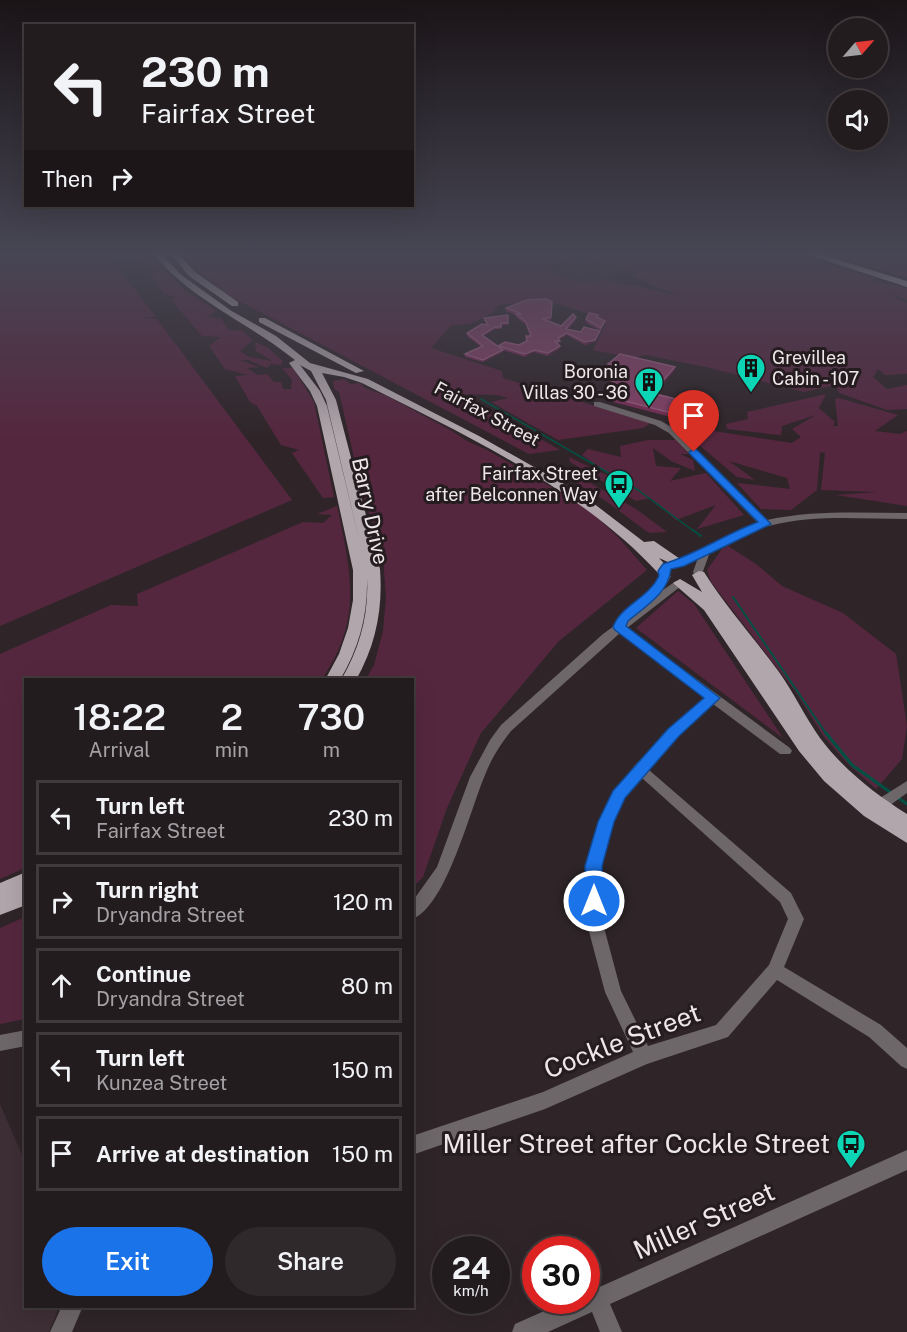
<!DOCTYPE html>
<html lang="en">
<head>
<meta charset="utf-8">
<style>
	:root { --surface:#231c1f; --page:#2f292c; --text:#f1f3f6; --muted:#a3a1a4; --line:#403a3d; --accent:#1a73e8 }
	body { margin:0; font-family:"Public Sans",sans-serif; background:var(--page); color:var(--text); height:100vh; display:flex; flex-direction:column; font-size:22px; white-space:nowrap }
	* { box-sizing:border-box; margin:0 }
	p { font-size:20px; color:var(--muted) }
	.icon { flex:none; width:33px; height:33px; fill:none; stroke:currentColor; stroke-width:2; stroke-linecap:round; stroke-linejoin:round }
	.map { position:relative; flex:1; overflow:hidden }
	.details { position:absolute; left:24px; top:678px; width:390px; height:630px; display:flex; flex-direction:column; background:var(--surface); border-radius:0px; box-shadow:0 6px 24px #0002,0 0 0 2px var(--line) }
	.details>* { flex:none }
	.hud { position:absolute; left:24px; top:24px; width:390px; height:183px; border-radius:0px; box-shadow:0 6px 24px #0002,0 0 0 2px var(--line); background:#231c1f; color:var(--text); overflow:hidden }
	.needle { width:39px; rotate:62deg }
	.fabs { position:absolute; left:828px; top:18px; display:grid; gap:12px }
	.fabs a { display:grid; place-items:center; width:60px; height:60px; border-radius:50%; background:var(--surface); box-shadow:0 6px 24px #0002,0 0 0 2px var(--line); font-size:30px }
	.speed { position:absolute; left:432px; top:1236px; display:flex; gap:12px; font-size:30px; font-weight:700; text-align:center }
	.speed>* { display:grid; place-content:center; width:78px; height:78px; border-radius:50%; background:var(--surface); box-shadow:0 6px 24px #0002,0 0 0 2px var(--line); line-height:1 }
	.speed small { font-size:15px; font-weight:400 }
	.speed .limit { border:9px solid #d22; background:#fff; color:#111 }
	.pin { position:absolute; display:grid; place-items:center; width:51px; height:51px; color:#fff; margin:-62px -26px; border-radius:50% 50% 50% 0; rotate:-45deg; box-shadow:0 0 6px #0007 }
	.pin .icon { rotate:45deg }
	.me { position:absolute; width:66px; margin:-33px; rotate:0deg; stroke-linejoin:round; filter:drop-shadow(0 0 4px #0008) }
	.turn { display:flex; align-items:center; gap:21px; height:126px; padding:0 18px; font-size:27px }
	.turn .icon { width:78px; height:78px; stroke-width:2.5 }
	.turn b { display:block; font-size:42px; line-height:51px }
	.then { display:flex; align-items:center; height:57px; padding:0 18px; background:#0003; gap:12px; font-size:22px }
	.eta { display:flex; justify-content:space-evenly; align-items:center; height:102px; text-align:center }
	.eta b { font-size:36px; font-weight:600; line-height:42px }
	.primary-button { display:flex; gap:12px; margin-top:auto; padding:12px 18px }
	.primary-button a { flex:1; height:69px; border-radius:36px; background:var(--accent); color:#fff; font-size:24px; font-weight:600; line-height:69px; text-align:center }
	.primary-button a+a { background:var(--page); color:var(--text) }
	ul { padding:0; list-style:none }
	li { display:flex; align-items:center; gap:18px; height:75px; margin:0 12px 9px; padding:0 6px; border:3px solid var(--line); border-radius:0px }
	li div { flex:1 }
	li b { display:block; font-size:22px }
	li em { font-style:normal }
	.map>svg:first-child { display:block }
	.built { fill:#3e2e35 }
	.green { fill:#55273f; fill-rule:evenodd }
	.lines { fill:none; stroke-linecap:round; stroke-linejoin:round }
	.stream-far2 { stroke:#005144; stroke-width:1.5 }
	.stream-far1 { stroke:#005144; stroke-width:2 }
	.stream { stroke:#005144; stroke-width:3 }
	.minor { fill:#6d676a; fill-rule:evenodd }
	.major { fill:#b1a6ab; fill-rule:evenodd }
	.highway { fill:#cdbfc5; fill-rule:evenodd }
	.wall { fill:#772c56 }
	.shaded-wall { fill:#55213d }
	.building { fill:#844066; stroke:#945a7b; stroke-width:1.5 }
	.route { fill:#1a73e8; stroke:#114b97; stroke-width:1.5 }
	.labels { text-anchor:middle; stroke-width:6; stroke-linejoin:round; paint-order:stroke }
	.far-poi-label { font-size:18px; fill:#eee7ea; stroke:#251c20; text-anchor:end }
	.far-street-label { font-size:18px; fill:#eee7ea; stroke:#251c20 }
	.street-label { font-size:21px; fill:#eee7ea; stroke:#251c20 }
	.near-street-label { font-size:26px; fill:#eee7ea; stroke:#251c20 }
	.near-poi-label { font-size:26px; fill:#eee7ea; stroke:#251c20; text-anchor:end }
</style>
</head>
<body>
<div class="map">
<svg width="907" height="1332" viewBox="0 0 907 1332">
	<rect width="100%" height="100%" fill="#2f2529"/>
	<g class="built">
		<path d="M573,260H585L623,270L600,281H585L556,273L554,268Z"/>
		<path d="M0,1104L25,1162L26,1306L59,1307L49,1332H0Z"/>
	</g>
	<g class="green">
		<path d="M0,252H106L156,317L142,318L157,319L292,500L0,626Z"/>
		<path d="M134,252H147L184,290L216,311L207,316L220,319L219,315C226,326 227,333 241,330L253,340L240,351L249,357L272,361L256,351L255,342L267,347L283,361L281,365L271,364L267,368L248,360H240L259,367L247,368L258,375L267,374L274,382H281L283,389H291L292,380L282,368H293L314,402L334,497L323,498L292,453L299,450L281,445L257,406L250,402L235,376L248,375L225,369L209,346L221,337L202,336L172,301L175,296L164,294L150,274L158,271L138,258Z"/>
		<path d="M182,252H788C818,263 848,270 879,279L870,280L907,288V300L878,289L907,303V374L885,375L878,369L873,377L887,389L907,385V409L887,410L839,393L836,385L804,392L706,367L645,355L633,358L593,350L606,323L589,314L548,301L499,305L492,313L473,323L451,326L431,348L502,371L503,378L651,423L643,428L558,440L491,402L508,398L497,395L457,394L484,406L560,450L529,454L228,295L200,272ZM587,258L636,272L634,276L653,286L686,297L606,280L583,282L550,272V267L568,259Z"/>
		<path d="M821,252H902L907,254V278Z"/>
		<path d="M344,379L351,384L360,383L365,388L387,396L452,431L467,441L487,450L587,508L617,536L647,570L559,641L481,733L447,808L423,877L413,887L412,680L366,679L374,665L383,631L386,598L383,557L361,488L339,392L334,389L333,381Z"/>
		<path d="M826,394L819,408L835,422L833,426H838L835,399L839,398L898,415L875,431L900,434L907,431V506L836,495L877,492L821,490L825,453L820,452L817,490L791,510L761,509L737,483L790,489L787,478L729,461L755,480L737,477L686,434L700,429L792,443L801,437L792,429L816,415L782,426L781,435L727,429L726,424L748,419L747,412Z"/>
		<path d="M648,440H676L689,454H680L693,460L695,471L671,461L653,448L656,466L681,468L670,481L706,473L744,515L697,529L716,505L676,520L651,498L636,501L570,462L569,457L617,480L582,455L588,449L621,457L620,446Z"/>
		<path d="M548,466L562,467L636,509L667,532L650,533L646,531L606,501Z"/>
		<path d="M337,506C351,572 363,619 322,679L26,680L25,868L0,879V654L111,605L138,606L137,594L303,522L323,523L332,515L317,514Z"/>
		<path d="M728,546L756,564L782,586L843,613L896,654L907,726L902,759L876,789L848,764L824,737L795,691L711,582L707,570L722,549Z"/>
		<path d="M678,591L694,604L783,738L636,628Z"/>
		<path d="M25,917V1019L0,1024V928Z"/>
	</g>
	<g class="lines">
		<g class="stream-far2">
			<path d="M605,263L622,252"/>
			<path d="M481,399L638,490L695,532"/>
		</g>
		<g class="stream-far1">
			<path d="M693,530L701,536"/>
			<path d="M733,597L827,735"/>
		</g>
		<g class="stream">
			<path d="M826,733L852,765L890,792"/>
			<path d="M897,797L907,804"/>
		</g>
		<g class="minor">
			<path d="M594,402H600L661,421L675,429L767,520C813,510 860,513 907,513V519C861,519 814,514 769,526C748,531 729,542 710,552L702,574H694L693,572L698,558L680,566L675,563L728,535L758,523L669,433L655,425L594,406Z"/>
			<path d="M666,573L671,576L663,590L676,581H684L685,583L627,628L790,748L792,751L790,754H780L713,704L679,736L649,770L791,893L804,919L784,967L881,1025L907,1048V1069L901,1066L869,1037L777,980L728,1037L647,1064L545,1109L412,1155V1136L543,1092L633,1052L605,992L586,920L587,866L599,822L614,791L635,765L669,730L705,697L620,633L511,731C500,745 491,759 485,775C471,807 446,908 412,919V902L437,867L470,777L490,740L501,725L603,634L651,599L647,596L662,574ZM642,778L780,902L788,919L769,965L716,1025L648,1046L621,991L602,920L601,866L613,822L624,798Z"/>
			<path d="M907,781V793L879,813L874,814L869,813L867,809L869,805Z"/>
			<path d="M26,1030V1046L0,1051V1035Z"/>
			<path d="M907,1150V1170L610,1304L622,1332H600L592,1312L548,1332H512L515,1324L569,1300H586V1293Z"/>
			<path d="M62,1306H83L72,1332H50Z"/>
		</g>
		<g class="major">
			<path d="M152,252H160L180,274L230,310L276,336L310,363L368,379L479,436L580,493L644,542L654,541L686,563L679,567L659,558L671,571L669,574H659C580,488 465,435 362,383L344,377L322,373L336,400L380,569C383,609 376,645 356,680H341C360,648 369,614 367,578C368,615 359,648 340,680H325L339,654L348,628L353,600V570L317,406L310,391L289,363L295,360C248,322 190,300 152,252ZM300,365L311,371L326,400L360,543L327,406L320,391Z"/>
			<path d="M169,252H177L195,272L238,302V306H232L189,276Z"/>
			<path d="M259,318H265L364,371L356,373L259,322Z"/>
			<path d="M699,571L704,572C726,607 754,638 779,672C794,693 805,717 820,738C843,769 875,794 907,814V843L864,816L824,781L799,751L704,610L673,583L680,579L702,592L692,575Z"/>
			<path d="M26,872V905L0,915V883Z"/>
		</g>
		<path class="highway" d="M800,252H812L907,281V287Z"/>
	</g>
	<g class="wall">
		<path d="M552,302L551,320L547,321L561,326L576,317V320L568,330L581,332L599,333L595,342L585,345L567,335L559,340V344H557L560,346L559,349L548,356L534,352L525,357L503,350V352L483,362L465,357V354L481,347L467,336V333L487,325L484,320V318L508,315V325H501V329H494L484,336L498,346L519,345L527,342L526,336H530L526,325L516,317V315L506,311V308Z"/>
		<path d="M597,317L605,321L601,331L585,322L586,319Z"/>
		<path d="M608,364L674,371L655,393L686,406L675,418L613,402V398L621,391L609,388L610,384L612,382L609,381V377L611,375H608L609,370L610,369L607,368Z"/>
	</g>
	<g class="shaded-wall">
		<path d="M576,317V320L566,332V329Z"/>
		<path d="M495,327L494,329L482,337V335Z"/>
		<path d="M600,331L595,342L585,345V342Z"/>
		<path d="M567,333V335L558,341V338Z"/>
		<path d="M560,346L559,349L548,356V353Z"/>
		<path d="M503,350V352L483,362V360Z"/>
		<path d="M535,350L534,352L525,357V354Z"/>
		<path d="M675,367L674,371L652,397V393Z"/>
		<path d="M687,402L686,406L675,418V414Z"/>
	</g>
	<g class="building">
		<path d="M546,299L552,302L551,317L543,319L561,326L573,314L576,317L566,329L581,332L584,327L600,331L595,340L585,342L567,333L558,338L560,341H555L560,346L548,353L535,350L525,354L498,346L505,342L519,345L527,341L526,336H531L526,322L516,314H522L506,308L527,300Z"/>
		<path d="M589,313L598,315L597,317L605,321L601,328L586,319Z"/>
		<path d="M508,315V323H501V327H495L482,335L503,350L483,360L465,354L483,346L467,333L482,324L488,325L484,318Z"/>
		<path d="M620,354L675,367L652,393L687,402L675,414L613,398L625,388L610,384L616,379L609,377L615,372L609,370L614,365L608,364Z"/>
	</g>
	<linearGradient id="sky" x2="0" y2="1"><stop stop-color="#1a1417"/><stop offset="0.58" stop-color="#474654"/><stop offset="1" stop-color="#474654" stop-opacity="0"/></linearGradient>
	<rect width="907" height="438" fill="url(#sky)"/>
	<path class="route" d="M694,449L697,450L771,524L684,566L671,569C668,593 647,605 628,621L626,626L720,698L679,736L625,798L614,822L602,866L603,901L600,906L594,908L588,906L585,901V866L598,822L613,791L668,729L704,698L615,630L613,627C621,605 648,599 659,576L658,571L663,564C696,555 725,534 758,522L690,454L689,452Z"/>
	<defs>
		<g id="building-pin" transform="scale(1.5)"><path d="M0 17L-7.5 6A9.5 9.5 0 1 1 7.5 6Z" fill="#0cd5b5" stroke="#251c20"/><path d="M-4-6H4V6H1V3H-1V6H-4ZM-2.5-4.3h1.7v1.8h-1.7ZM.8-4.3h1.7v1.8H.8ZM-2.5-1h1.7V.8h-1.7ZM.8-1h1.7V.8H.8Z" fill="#111"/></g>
		<g id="bus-pin" transform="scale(1.5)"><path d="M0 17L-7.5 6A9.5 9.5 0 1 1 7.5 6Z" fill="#0cd5b5" stroke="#251c20"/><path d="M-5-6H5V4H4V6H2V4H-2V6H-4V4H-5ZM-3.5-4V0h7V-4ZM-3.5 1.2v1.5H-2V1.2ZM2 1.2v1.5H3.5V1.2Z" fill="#111"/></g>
	</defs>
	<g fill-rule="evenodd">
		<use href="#building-pin" x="751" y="368"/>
		<use href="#building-pin" x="649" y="382"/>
		<use href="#bus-pin" x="619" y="484"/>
		<use href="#bus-pin" x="851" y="1144"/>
	</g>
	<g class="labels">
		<g class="far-poi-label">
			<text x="772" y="364" text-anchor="start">Grevillea<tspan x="772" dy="21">Cabin - 107</tspan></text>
			<text x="628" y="378">Boronia<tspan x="628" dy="21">Villas 30 - 36</tspan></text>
			<text x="598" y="480">Fairfax Street<tspan x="598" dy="21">after Belconnen Way</tspan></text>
		</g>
		<g class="far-street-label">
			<text transform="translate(487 414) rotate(28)" y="6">Fairfax Street</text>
		</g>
		<g class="street-label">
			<text transform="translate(370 511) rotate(78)" y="7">Barry Drive</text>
		</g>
		<g class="near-street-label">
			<text transform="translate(622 1041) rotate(-21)" y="9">Cockle Street</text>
			<text transform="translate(704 1221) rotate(-24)" y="9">Miller Street</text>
		</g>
		<g class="near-poi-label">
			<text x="830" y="1153">Miller Street after Cockle Street</text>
		</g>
	</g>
</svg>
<div class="fabs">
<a><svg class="needle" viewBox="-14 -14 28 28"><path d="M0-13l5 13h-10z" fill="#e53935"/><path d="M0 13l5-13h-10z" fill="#a3a1a4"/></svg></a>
<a><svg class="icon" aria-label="sound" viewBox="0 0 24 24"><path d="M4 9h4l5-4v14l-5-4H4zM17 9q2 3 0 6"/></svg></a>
</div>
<div class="speed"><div>24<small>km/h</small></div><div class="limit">30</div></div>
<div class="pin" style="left:694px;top:452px;background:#d93025"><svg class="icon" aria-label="arrive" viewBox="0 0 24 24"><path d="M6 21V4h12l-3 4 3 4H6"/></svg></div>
<svg class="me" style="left:594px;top:901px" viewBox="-20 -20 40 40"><circle r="17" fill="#1a73e8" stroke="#fff" stroke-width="3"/><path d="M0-11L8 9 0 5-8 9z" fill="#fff"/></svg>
<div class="hud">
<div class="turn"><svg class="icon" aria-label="left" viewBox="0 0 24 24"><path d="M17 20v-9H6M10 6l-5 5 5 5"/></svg><div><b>230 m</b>Fairfax Street</div></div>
<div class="then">Then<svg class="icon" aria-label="right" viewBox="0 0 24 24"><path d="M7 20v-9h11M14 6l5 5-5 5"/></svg></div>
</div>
<section class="details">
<div class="eta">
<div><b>18:22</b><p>Arrival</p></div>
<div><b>2</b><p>min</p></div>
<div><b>730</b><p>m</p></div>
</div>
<ul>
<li><svg class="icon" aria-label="left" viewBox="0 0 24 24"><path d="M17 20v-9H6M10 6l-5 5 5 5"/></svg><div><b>Turn left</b><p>Fairfax Street</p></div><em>230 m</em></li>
<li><svg class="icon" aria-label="right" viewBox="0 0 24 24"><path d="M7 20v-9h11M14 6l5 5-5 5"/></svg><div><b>Turn right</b><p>Dryandra Street</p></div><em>120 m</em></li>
<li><svg class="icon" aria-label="ahead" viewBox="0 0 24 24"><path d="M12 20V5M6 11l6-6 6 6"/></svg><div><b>Continue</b><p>Dryandra Street</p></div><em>80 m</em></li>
<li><svg class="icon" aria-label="left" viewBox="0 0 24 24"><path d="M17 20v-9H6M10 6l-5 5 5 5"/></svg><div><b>Turn left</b><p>Kunzea Street</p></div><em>150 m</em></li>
<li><svg class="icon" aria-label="arrive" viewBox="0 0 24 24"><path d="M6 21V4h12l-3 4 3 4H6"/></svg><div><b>Arrive at destination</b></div><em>150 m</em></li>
</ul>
<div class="primary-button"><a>Exit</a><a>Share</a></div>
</section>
</div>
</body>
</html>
